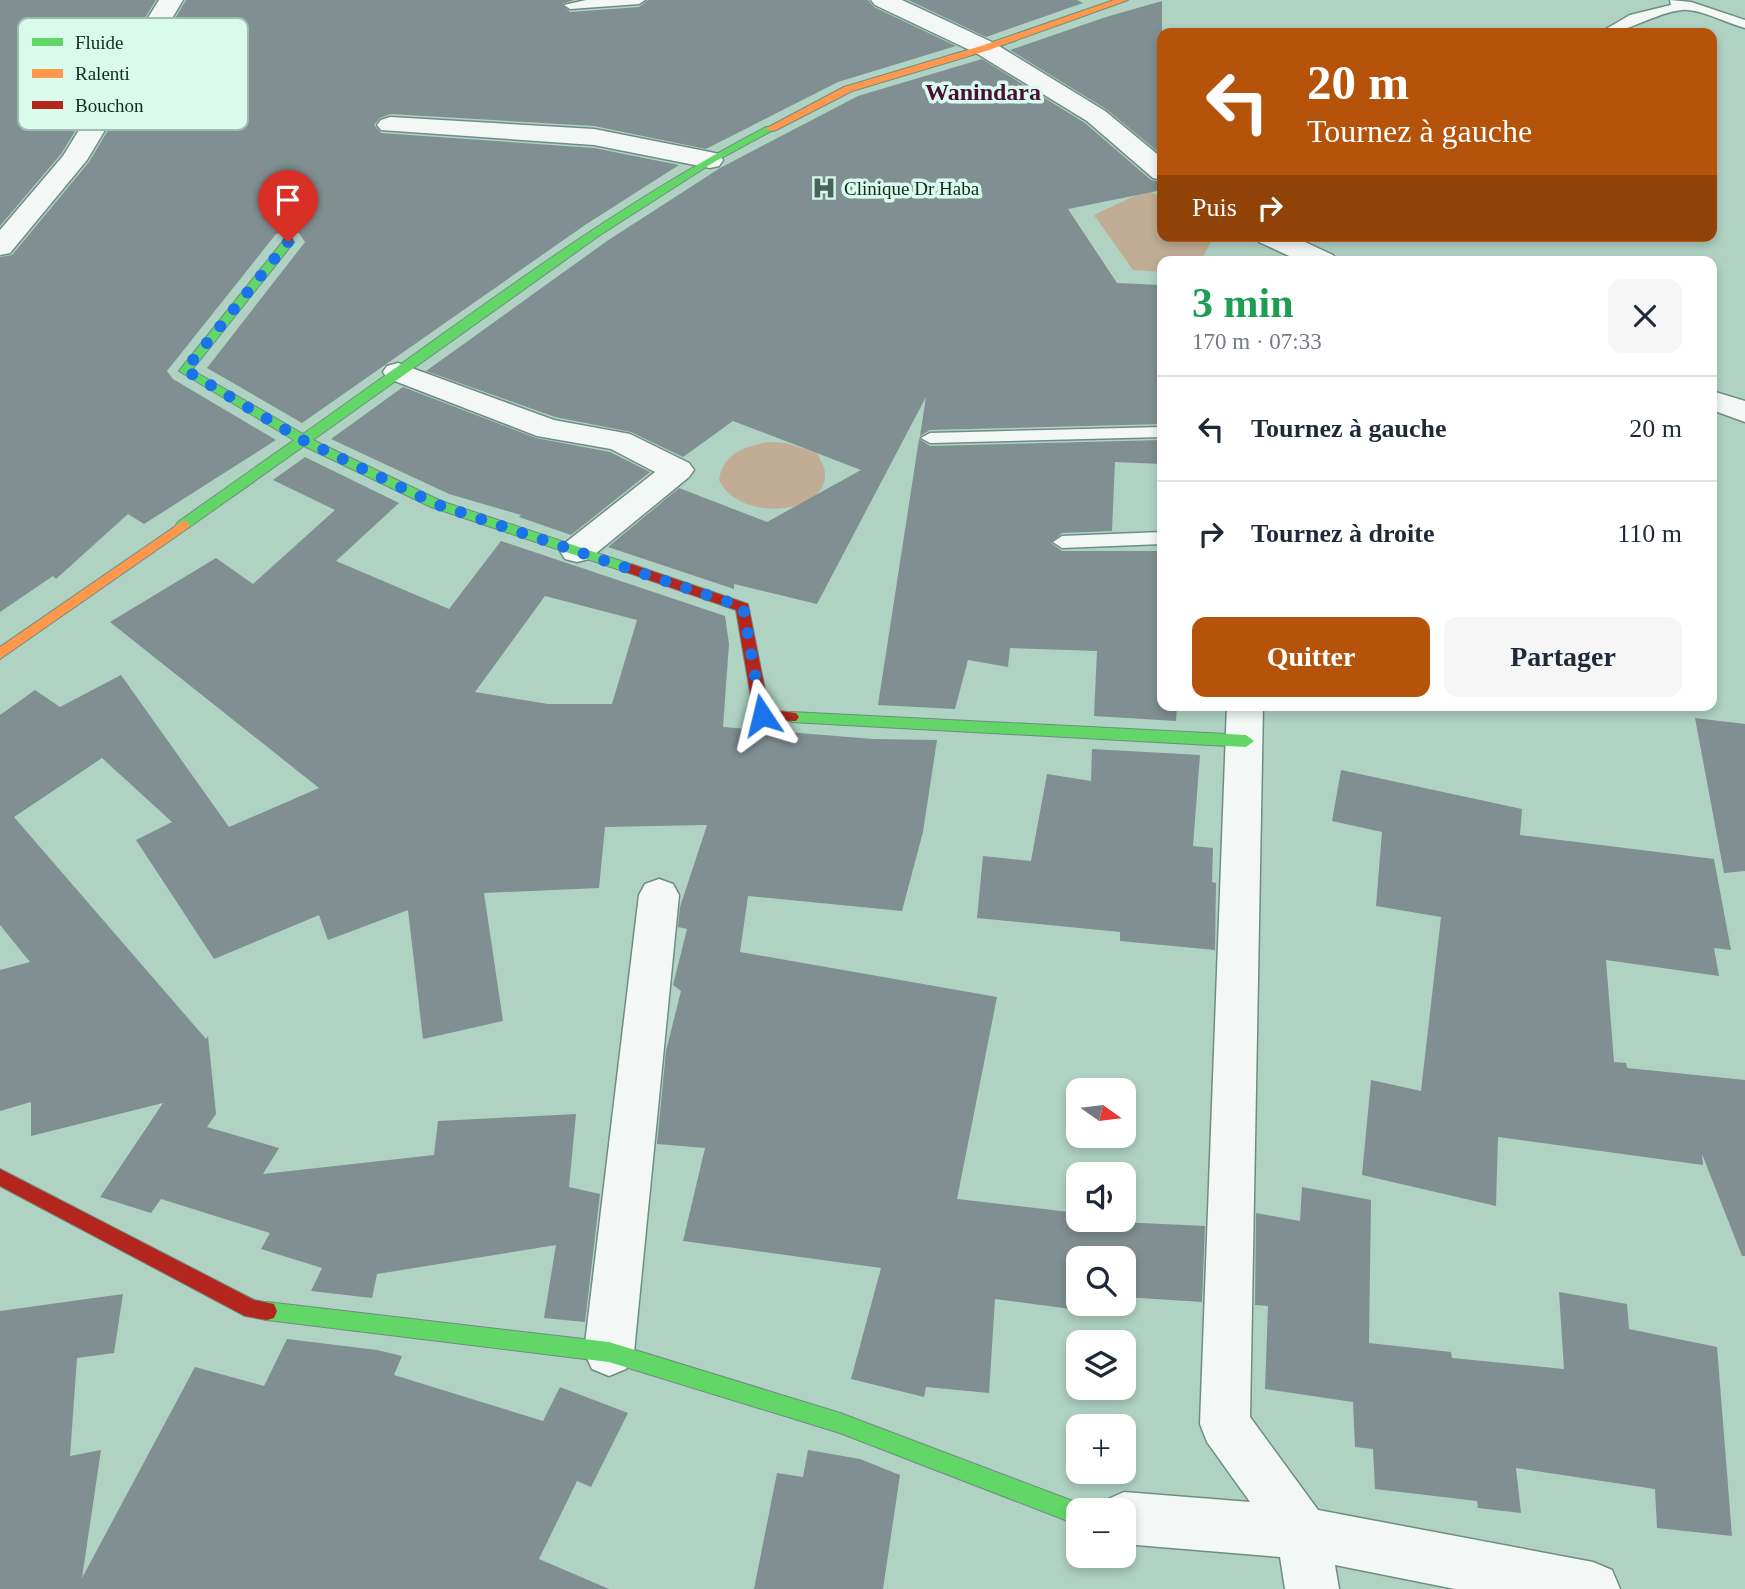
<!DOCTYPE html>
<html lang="fr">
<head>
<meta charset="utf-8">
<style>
	:root { --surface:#fff; --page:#f6f6f7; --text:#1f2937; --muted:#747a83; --line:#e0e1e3; --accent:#b45309 }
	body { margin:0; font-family:Georgia,serif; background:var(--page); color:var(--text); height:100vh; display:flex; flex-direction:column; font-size:26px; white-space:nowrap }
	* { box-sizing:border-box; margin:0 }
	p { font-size:23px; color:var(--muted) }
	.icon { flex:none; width:38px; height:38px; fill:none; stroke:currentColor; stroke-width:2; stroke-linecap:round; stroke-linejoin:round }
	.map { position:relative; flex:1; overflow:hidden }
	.drawer { position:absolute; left:1157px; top:256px; width:560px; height:455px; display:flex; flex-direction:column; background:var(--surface); border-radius:14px; box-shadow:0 4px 10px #0003 }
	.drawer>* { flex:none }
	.top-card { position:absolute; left:1157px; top:28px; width:560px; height:214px; border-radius:14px; box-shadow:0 4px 10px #0003; background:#b45309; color:#fff; overflow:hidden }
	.needle { width:46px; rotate:104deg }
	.fabs { position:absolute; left:1066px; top:1078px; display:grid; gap:14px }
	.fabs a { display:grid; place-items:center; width:70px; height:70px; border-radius:14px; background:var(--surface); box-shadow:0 4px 10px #0003; font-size:35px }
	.pin { position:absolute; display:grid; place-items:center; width:60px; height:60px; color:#fff; margin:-72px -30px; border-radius:50% 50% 50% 0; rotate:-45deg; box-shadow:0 0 7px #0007 }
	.pin .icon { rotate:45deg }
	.me { position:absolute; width:77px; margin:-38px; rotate:350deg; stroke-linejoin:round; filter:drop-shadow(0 0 5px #0008) }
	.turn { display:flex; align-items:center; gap:24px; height:147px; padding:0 35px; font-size:32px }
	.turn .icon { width:91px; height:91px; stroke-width:2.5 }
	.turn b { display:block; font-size:49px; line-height:60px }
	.then { display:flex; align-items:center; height:66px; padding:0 35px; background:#0003; gap:14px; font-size:26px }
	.round { display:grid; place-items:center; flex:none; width:74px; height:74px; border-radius:14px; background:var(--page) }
	.summary { display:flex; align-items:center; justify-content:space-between; height:119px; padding:0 35px }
	h1 { font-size:42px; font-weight:700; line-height:52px; color:#1e9e55 }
	.cta { display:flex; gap:14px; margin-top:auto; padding:14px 35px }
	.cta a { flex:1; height:80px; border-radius:14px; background:var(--accent); color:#fff; font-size:28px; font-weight:700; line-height:80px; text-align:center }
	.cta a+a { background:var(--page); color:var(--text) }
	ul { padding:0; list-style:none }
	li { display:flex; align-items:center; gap:21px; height:105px; padding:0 35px; border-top:2px solid var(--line) }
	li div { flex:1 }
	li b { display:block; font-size:26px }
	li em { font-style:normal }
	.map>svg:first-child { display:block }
	.green { fill:#c1ad95 }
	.building { fill:#808f92; fill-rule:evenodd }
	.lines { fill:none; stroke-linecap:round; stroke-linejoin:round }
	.lane-casing { stroke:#708d82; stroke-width:3 }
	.street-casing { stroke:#708d82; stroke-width:3 }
	.fast-casing { stroke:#708d82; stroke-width:2 }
	.slow-casing { stroke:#708d82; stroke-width:2 }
	.jam-casing { stroke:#708d82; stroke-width:2 }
	.lane { fill:#f3f8f6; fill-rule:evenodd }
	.street { fill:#f3f8f6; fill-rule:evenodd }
	.fast { fill:#63d668; fill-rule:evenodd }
	.slow { fill:#ff974d; fill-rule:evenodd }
	.jam { fill:#b3261e; fill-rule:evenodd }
	.route { stroke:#1a73e8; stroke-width:12; stroke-dasharray:0 21.6 }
	.labels { text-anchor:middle; stroke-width:7; stroke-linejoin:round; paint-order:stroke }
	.far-poi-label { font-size:19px; fill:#112b21; stroke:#dafaec; text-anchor:start }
	.far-district-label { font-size:24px; font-weight:bold; fill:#4a0d34; stroke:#dafaec }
	.key { fill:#dafaec; stroke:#9ebcaf; stroke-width:2 }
	.key-label { font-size:19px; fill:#112b21 }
</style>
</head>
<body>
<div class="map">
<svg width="1745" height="1589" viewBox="0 0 1745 1589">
	<rect width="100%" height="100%" fill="#afd2c3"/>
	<g class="green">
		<path d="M1147,190L1162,198V236H1214L1201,261H1162V272L1133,270L1094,215Z"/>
		<path d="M769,442L786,443L817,453C820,459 825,467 825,474C827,515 739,523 719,480C723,453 745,446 769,442Z"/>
	</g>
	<g class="building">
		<path d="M0,0H156L61,154L0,226Z"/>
		<path d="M186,0H574L562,4L570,12L639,7L648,0H868L874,7L956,46L838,82L706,149L594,126L390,114L380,118L374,125L381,133L594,148L679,165L585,225L302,423L207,368L305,242L299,233L287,231L276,234L167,371L173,379L276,440L144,524L128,514L56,579L53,576L0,612V257L12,255L89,162Z"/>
		<path d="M908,0H1077L1083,3L986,37Z"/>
		<path d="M1162,1V155L1106,109L1010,50L1106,17Z"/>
		<path d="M982,59L1085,123L1151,180L1162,182V190L1068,209L1117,283L1162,285V424L930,430L920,436L926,397L817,604L734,584V589L608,547L679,488L767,522L861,470L733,421L683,457L631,432L555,417L426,371L607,241L720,168L858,96Z"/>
		<path d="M403,387L536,438L610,452L650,472L571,535L519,517L521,515L449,494L331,439Z"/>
		<path d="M919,439L930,446L1162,440V464L1115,462L1112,531L1062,533L1051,543L1062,551H1162V705H1177L1176,721L1094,716L1097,651L1010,648L1008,667L968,660L955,709L878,705Z"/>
		<path d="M305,457L399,503L336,561L449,609L501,541L725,616L729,644L723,727L873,739L937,740L923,832L902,911L748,896L740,952L997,997L957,1199L1078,1213V1220L1205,1226L1202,1302L1124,1297V1258H1078V1304H1109V1314L995,1299L989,1393L926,1387L924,1397L851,1379L881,1268L683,1241L705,1148L657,1144L666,1051L681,991L673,985L687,929L678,927L680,907L707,825L605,827L599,888L484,893L503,1021L423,1039L408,910L328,940L319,915L214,959L136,840L172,822L102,758L14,817L206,1039L208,1036L216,1114L207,1127L279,1148L263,1174L434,1155L438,1121L576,1114L569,1187L600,1194L585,1322L544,1318L556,1245L377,1274L372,1298L311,1291L322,1268L261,1249L270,1233L161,1199L151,1213L100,1197L163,1103L31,1136V1102L0,1111V970L30,962L0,925V715L35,690L60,707L121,675L229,827L319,788L110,622L216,558L253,584L335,510L273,480ZM545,596L637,620L612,704H548L475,692Z"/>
		<path d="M1695,718L1745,724V871L1724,873Z"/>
		<path d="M1092,749L1200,755L1193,846L1213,848L1212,882L1216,883L1215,950L1120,941V932L977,918L983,856L1031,861L1047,774L1091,781Z"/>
		<path d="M1341,770L1522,809L1520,835L1714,859L1731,950L1714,948L1719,976L1606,960L1614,1062L1626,1063L1627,1068L1745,1080V1256H1742L1702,1154L1703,1165L1498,1137L1496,1206L1362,1175L1371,1080L1421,1091L1441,917L1376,906L1382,832L1332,821Z"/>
		<path d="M1302,1187L1371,1200L1369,1343L1451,1352L1452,1358L1564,1369L1559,1292L1627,1304L1629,1329L1717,1347L1732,1536L1657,1528L1655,1489L1516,1468L1521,1513L1478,1508L1477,1501L1375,1489L1373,1449L1355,1447L1353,1402L1265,1389L1268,1306L1255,1305L1256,1213L1300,1221Z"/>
		<path d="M123,1294L114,1353L77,1358L70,1456L101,1450L82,1578L195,1367L264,1386L287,1339L377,1350L402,1356L394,1375L543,1421L560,1387L628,1413L591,1487L577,1481L539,1559L609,1589H0V1311Z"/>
		<path d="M808,1450L860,1459L900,1475L883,1589H754L777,1473L803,1477Z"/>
	</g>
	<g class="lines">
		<g class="lane-casing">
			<g id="lane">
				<path d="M586,0H645L639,4L570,9L564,5Z"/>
				<path d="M1670,0L1691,2L1745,20V28C1729,24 1698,8 1682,10C1653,13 1628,34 1599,33L1630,15L1671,5Z"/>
				<path d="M1162,427V437L930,443L921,438L930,433Z"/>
				<path d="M1162,532V544L1062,548L1053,542L1062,536Z"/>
			</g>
		</g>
		<g class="street-casing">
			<g id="street">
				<path d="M159,0H183L87,160L10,253L0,255V230L63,156Z"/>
				<path d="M871,0H902L994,43L1105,111L1162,158V180L1153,178L1087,121L976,53L875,5Z"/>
				<path d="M390,117L594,129L710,152L719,154L723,160L719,166L710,168L594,145L381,130L377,125L381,120Z"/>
				<path d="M1255,236H1292L1333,255L1337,261H1300L1259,242Z"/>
				<path d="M398,363L554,420L630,434L689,463L694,470L689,477L589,559L577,562L565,559L560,551L565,543L655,472L611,449L537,436L387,378L383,372L387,366Z"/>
				<path d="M1712,391L1745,401V422L1712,410Z"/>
				<path d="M1227,705H1263L1250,1417L1318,1510L1593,1562L1612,1570L1620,1589H1455L1335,1565L1339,1589H1285L1280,1557L1124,1544V1510H1101L1106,1500L1124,1492L1250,1502L1207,1442L1200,1424Z"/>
				<path d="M659,879L673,884L679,895L634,1352L626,1369L609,1376L592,1369L584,1352L639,895L645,884Z"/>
			</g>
		</g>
		<g class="fast-casing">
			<g id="fast">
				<path d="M766,127L775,129L714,162L600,235L313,440L441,501L636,566L638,569L636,572H626L431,507L304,446L188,528H178L176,525L178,522L294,440L179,371L284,240L294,242L192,370L303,434C454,328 602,212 766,127Z"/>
				<path d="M791,712L1246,735L1254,741L1246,747L791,722L783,717Z"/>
				<path d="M267,1302L609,1342L840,1413L1078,1503L1086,1506L1087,1510H1078V1525L840,1433L609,1362L267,1320L260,1318L257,1311L260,1304Z"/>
			</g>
		</g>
		<g class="slow-casing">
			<g id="slow">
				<path d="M1114,0H1128L989,50L852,91L774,131L765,129L844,87L981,46Z"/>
				<path d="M183,521L188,522L190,525L188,528L0,659V647Z"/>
			</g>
		</g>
		<g class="jam-casing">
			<g id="jam">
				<path d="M631,564L748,604L769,710L796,713L799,717L796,721L762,720L754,715L736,610L626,572L624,569L626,566Z"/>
				<path d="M0,1169L254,1300L274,1304L277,1311L274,1318L267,1320L245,1316L0,1186Z"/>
			</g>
		</g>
		<use href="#lane" class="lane"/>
		<use href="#street" class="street"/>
		<use href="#fast" class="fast"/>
		<use href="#slow" class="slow"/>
		<use href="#jam" class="jam"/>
	</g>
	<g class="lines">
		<path class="route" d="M288,242L185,370L303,440L436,504L743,607L762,715"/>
	</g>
	<defs>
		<g id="hospital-bare" transform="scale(1.89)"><path d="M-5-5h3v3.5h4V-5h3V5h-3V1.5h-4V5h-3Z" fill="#48655a" stroke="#dafaec" stroke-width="2.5" paint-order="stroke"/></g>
	</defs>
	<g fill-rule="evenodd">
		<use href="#hospital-bare" x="824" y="188"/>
	</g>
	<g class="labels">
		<g class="far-poi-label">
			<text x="844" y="195">Clinique Dr Haba</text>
		</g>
		<g class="far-district-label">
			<text x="983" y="100">Wanindara</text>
		</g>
	</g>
	<rect x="18" y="18" width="230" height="112" rx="10" class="key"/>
	<rect x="32" y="38" width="31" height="8" fill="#63d668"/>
	<rect x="32" y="69" width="31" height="9" fill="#ff974d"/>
	<rect x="32" y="101" width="31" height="8" fill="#b3261e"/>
	<g class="key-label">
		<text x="75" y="49">Fluide</text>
		<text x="75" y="80">Ralenti</text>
		<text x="75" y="112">Bouchon</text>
	</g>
</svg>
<div class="fabs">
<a><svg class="needle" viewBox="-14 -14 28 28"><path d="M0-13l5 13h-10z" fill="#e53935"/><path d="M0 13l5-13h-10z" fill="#747a83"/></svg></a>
<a><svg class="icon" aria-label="sound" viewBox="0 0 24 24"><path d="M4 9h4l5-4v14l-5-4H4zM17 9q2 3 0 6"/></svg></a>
<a><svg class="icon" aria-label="search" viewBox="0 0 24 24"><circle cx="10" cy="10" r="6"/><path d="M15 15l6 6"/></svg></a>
<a><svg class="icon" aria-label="layers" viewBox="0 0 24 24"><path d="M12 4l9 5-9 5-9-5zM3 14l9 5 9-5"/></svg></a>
<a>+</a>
<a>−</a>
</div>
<div class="pin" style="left:288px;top:242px;background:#d93025"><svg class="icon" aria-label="arrive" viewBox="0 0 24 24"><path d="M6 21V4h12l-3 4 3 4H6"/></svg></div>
<svg class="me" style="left:762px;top:715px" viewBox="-20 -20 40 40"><path d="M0-17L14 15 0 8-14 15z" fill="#1a73e8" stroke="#fff" stroke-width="4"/></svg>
<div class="top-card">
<div class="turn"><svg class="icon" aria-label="left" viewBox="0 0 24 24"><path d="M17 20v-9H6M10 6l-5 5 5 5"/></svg><div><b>20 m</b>Tournez à gauche</div></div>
<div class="then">Puis<svg class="icon" aria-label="right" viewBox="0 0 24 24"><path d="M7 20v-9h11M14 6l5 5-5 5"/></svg></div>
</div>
<section class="drawer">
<div class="summary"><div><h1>3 min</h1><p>170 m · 07:33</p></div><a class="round"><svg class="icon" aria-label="close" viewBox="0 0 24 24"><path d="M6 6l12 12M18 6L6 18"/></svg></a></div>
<ul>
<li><svg class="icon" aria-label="left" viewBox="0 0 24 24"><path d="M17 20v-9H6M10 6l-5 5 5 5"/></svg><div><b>Tournez à gauche</b></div><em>20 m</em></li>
<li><svg class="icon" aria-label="right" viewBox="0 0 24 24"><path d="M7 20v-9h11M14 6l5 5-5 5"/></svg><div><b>Tournez à droite</b></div><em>110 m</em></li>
</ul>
<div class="cta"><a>Quitter</a><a>Partager</a></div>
</section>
</div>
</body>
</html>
